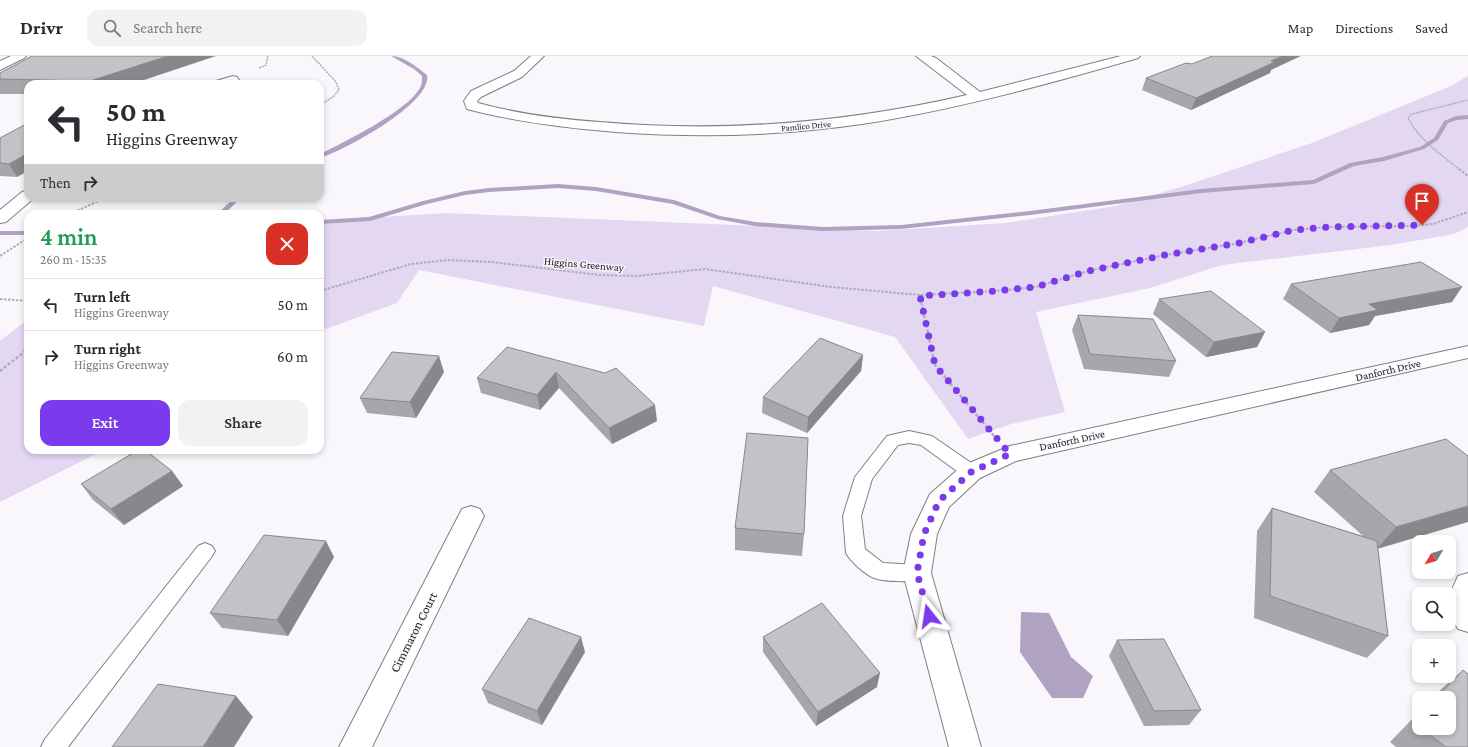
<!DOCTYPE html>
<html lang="en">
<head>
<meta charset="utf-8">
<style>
	:root { --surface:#fff; --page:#f2f2f3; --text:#2b2b33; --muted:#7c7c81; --line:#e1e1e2; --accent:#7c3aed }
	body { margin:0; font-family:"Crimson Pro",serif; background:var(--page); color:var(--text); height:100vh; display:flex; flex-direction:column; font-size:15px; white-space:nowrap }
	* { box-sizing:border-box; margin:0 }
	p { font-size:13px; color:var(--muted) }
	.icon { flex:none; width:22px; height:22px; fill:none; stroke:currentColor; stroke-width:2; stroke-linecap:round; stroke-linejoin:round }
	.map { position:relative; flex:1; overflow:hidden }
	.side { position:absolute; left:24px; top:154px; width:300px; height:244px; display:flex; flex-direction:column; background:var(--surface); border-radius:12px; box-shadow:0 2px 6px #0003 }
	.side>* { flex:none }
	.hud { position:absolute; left:24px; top:24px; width:300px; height:122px; border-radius:12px; box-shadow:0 2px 6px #0003; background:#fff; color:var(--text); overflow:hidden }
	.needle { width:26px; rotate:232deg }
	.fabs { position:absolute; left:1412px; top:479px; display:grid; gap:8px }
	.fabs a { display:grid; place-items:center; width:44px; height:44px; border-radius:8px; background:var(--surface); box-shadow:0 2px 6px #0003; font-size:20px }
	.pin { position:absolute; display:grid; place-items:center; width:34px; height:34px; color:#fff; margin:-41px -17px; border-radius:50% 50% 50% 0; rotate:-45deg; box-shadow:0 0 4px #0007 }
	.pin .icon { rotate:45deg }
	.me { position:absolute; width:44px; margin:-22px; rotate:345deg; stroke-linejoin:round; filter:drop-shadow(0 0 3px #0008) }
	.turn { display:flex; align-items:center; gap:14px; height:84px; padding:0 16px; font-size:18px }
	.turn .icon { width:52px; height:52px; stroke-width:2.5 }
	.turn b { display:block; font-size:28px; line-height:34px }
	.then { display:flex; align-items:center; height:38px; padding:0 16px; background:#0003; gap:8px; font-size:15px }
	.round { display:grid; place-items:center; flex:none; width:42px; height:42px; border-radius:12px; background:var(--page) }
	.summary { display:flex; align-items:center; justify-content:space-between; height:68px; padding:0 16px }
	h1 { font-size:24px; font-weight:600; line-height:30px; color:#1e9e55 }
	.primary-button { display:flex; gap:8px; margin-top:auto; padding:8px 16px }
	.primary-button a { flex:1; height:46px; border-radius:12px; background:var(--accent); color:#fff; font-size:16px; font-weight:600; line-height:46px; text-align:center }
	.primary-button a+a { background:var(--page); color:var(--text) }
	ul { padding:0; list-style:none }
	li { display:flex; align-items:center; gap:12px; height:52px; padding:0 16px; border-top:1px solid var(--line) }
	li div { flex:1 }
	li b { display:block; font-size:15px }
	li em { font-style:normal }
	header { display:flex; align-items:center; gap:24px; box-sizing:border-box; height:56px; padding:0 20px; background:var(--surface); border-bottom:1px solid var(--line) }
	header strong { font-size:19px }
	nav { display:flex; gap:22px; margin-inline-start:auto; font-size:14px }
	.search { width:280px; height:36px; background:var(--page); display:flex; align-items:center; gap:10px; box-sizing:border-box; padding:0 14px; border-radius:12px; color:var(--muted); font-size:15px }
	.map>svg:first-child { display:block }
	.green { fill:#e3d7f2 }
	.water { fill:#b0a2c1 }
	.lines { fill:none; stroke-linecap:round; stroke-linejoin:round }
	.stream { fill:#b0a2c1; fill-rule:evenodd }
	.service-casing { stroke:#817e84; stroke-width:2 }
	.minor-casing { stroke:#817e84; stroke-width:2 }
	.path-far2 { stroke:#b0adb2; stroke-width:1.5; stroke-dasharray:2 1; stroke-linecap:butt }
	.path-far1 { stroke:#b0adb2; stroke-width:2; stroke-dasharray:2.5 1.5; stroke-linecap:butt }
	.path { stroke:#b0adb2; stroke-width:2.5; stroke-dasharray:3 2; stroke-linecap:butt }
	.service { fill:#fff; fill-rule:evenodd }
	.minor { fill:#fff; fill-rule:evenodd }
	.wall { fill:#a9a6ab }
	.shaded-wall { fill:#89878b }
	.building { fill:#c4c1c7; stroke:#89878b }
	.route { stroke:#7c3aed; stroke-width:7; stroke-dasharray:0 12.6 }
	.labels { text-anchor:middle; stroke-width:3; stroke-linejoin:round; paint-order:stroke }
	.far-street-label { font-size:9px; fill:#1a191b; stroke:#f9f6fc }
	.street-label { font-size:11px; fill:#1a191b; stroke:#f9f6fc }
	.near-street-label { font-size:13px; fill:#1a191b; stroke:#f9f6fc }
</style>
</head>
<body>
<header>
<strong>Drivr</strong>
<div class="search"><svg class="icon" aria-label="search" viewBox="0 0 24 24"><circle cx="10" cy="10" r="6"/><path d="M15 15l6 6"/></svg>Search here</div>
<nav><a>Map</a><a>Directions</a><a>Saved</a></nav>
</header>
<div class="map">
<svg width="1468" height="691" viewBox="0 0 1468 691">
	<rect width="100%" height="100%" fill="#f9f6fc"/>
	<g class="green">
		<path d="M1468,20V171L1454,178L1391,189L1222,209L1150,232L1036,256L1065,356L1011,368L968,383L895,281L713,230L704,270L419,214L397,247L320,275V165L446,157L877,175L1006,167L1116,150L1181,131L1312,87L1451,30Z"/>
		<path d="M28,263V394H104L0,446V285Z"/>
	</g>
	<path class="water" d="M1021,556L1049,557L1071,601L1093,620L1083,642H1052L1020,596Z"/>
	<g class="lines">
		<g class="stream">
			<path d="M391,0C404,0 417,11 427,19C433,47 343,95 320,102V98C346,85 406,56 420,32C422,29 422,24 422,20L414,13Z"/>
			<path d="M1468,59V63L1457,64L1448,67L1438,84L1424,93L1384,105L1354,110L1314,128L1201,137L1030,159L901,173L823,175L755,170L717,163L673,148L596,135L558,132L489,136L465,139L427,148L370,165L320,168V164L369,161L423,145L465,135L489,132L558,128L596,131L674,144L720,160L755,166L823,171L901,169L1030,155L1201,133L1313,124L1350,107L1383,101L1420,91L1434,82L1444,65L1456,60Z"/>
			<path d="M234,142H241L224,158H217Z"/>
			<path d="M150,156H157L160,158H147Z"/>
			<rect x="0" y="175" width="28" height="4"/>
		</g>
		<g class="service-casing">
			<g id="service">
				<path d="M909,375L932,380L977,411L980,416L977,421L971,422L965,421L921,389L909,387L898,389L872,423L861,460L865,493L883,507L917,509L924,511L927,517L924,523C913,526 885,526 874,522C865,518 851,506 846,497L843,460L855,421L887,380Z"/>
				<path d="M205,487L212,490L215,495L212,500L68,691H41L45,683L198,490Z"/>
			</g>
		</g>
		<g class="minor-casing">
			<g id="minor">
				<path d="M11,0H26L24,2L0,14V5Z"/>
				<path d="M531,0H544L522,21L481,41L477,45L478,47C518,58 559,63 600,66C725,77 845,67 967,39L916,0H931L936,2L980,36L1121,0H1140L1138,2C1049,28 953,54 862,68C780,80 698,82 616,76C566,72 516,66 467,53L464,45L471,35L514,15Z"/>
				<path d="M233,20L237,21L239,24L237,27L214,28L216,25Z"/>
				<path d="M28,134V142H34L6,166L0,167V154L22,136Z"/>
				<path d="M1468,290V302L1016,405L980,422L949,451L937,478L931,517L981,691H949L903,517L911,478L930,438L962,410L1010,390Z"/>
				<path d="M471,450L480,453L484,460L372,691H339L462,453Z"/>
				<path d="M1468,517V576L1458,573C1445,550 1447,543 1458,520Z"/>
			</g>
		</g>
		<g class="path-far2">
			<path d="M312,0L336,26L339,34L333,41L320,49"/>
			<path d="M259,12L266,9L268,0"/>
			<path d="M1460,114C1442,99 1419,84 1408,62L1412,58L1468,44"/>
		</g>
		<g class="path-far1">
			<path d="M1459,113L1468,120"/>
			<path d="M70,158L105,142"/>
			<path d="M0,200L28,182"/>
			<path d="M320,235L411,208L449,204L492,206L599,219L636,220L705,213L831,231L920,239L996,235L1036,231L1088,215L1165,199L1239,187L1294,174L1328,171L1412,170L1433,168L1468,156"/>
			<path d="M920,239L924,260"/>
			<path d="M0,243L28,245"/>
		</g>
		<g class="path">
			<path d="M924,259L935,309L994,380"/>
			<path d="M0,315L28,293"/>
		</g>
		<use href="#service" class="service"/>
		<use href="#minor" class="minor"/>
	</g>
	<g class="wall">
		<path d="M1192,8L1271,14L1270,17L1191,54L1142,34L1146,22Z"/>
		<path d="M0,17L151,26L152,28H28V38H0Z"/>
		<path d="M0,82L17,121L0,120Z"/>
		<path d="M1291,228L1452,246L1375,260L1369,269L1330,277L1283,243Z"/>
		<path d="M1159,243L1265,276L1257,291L1206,301L1153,258Z"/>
		<path d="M1078,259L1176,305L1169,321L1084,313L1072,274Z"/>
		<path d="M507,291L657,365L612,388L559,332L540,354L481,337L477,322Z"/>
		<path d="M863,299L861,315L807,377L762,357L763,341Z"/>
		<path d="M444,316L416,362L367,357L360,342Z"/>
		<path d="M1468,400L1378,493L1388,580L1367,602L1254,562L1257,475L1272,452L1363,480L1314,436L1330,414Z"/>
		<path d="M172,415L183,430L124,469L93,444L81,428Z"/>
		<path d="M735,472L804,478L802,500L735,494Z"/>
		<path d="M334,501L288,580L222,572L210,557Z"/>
		<path d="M763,581L877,631L816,670L763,596Z"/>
		<path d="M1117,584L1201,654L1189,669L1144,670L1109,600Z"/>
		<path d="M585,596L542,669L488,647L482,633Z"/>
		<path d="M1463,614L1468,691H1396L1390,686L1419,656V672H1449V642H1432L1439,635Z"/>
	</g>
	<g class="shaded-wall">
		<path d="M168,0H216L132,28H92L90,25Z"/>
		<path d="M1282,0H1301L1271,14L1270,17L1191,54L1196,42Z"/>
		<path d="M28,97V115L17,121L9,108Z"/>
		<path d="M1462,231L1452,246L1375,260L1369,269L1330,277L1339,262L1369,248Z"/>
		<path d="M1265,276L1257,291L1206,301L1214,286Z"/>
		<path d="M863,299L861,315L807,377L808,361Z"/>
		<path d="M439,300L444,316L416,362L410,346Z"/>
		<path d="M556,316L559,332L540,354L537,339Z"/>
		<path d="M655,349L657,365L612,388L609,372Z"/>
		<path d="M172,415L183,430L124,469L111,453Z"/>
		<path d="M1468,450V466L1377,493L1396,471Z"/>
		<path d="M326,485L334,501L288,580L277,564Z"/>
		<path d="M581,581L585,596L542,669L537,655Z"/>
		<path d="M880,617L877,631L816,670L818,656Z"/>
		<path d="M236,640L253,661L234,691H203Z"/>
	</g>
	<g class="building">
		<path d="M32,0H168L90,25L0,23V17Z"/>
		<path d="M1212,0H1282L1271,5L1275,6L1196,42L1146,22L1186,7L1192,8Z"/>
		<path d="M103,24L151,26L148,28H97Z"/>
		<path d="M28,67V97L9,108L0,107V82Z"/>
		<path d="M1421,206L1462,231L1369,248L1378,254L1339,262L1291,228Z"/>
		<path d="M1211,235L1265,276L1214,286L1159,243Z"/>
		<path d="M1078,259L1153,263L1176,305L1090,298Z"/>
		<path d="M820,282L863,299L808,361L763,341Z"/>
		<path d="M507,291L605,317L616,312L655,349L609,372L556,316L537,339L477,322Z"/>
		<path d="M392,296L439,300L410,346L360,342Z"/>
		<path d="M747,377L808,382L804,478L735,472Z"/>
		<path d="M1446,383L1468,400V450L1396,471L1330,414Z"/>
		<path d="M138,394H145L172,415L111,453L81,428Z"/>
		<path d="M1272,452L1377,485L1388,580L1270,540Z"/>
		<path d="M264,479L326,485L277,564L210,557Z"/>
		<path d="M822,547L880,617L818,656L763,581Z"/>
		<path d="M529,562L581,581L537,655L482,633Z"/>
		<path d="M1164,583L1201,654L1154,655L1117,584Z"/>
		<path d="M1463,614L1468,618V691H1446L1421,672H1449V642H1436Z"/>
		<path d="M158,628L236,640L203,691H112Z"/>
		<path d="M1419,660V670L1413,666Z"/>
	</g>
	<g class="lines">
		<path class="route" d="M929,560L917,517L924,478L939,445L971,416L1010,398L935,309L920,240L996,235L1036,231L1088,215L1165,199L1239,187L1294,174L1328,171L1422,169"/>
	</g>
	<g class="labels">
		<g class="far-street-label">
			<text transform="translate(806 70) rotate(-5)" y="3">Pamlico Drive</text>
		</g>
		<g class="street-label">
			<text transform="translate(584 208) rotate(5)" y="4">Higgins Greenway</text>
			<text transform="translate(1388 314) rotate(-13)" y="4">Danforth Drive</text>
			<text transform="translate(1072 384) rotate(-12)" y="4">Danforth Drive</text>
		</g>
		<g class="near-street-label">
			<text transform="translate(413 576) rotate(-63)" y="5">Cimmaron Court</text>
		</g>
	</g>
</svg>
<div class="fabs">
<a><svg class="needle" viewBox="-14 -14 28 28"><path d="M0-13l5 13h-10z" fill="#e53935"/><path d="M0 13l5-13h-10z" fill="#7c7c81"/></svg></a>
<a><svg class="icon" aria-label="search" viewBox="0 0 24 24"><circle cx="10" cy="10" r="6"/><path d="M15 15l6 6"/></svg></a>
<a>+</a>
<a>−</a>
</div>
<div class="pin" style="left:1422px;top:169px;background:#d93025"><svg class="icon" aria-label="arrive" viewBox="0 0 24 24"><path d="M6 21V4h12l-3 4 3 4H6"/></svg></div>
<svg class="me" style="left:929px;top:560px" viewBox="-20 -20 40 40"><path d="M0-17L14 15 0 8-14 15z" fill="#7c3aed" stroke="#fff" stroke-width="4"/></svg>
<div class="hud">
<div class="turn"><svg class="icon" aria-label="left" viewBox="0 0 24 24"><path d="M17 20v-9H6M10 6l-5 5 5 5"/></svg><div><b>50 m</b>Higgins Greenway</div></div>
<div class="then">Then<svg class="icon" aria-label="right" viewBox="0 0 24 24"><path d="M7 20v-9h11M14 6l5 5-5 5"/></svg></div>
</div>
<section class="side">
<div class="summary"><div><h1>4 min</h1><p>260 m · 15:35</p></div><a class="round" style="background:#d93025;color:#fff"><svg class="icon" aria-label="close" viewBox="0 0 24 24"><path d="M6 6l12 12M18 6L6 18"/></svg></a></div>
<ul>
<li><svg class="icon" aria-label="left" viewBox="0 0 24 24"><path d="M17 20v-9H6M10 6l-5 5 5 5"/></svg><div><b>Turn left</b><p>Higgins Greenway</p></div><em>50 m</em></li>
<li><svg class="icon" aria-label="right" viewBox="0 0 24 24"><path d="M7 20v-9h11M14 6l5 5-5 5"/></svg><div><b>Turn right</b><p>Higgins Greenway</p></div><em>60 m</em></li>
</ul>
<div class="primary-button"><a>Exit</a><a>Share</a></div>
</section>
</div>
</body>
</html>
